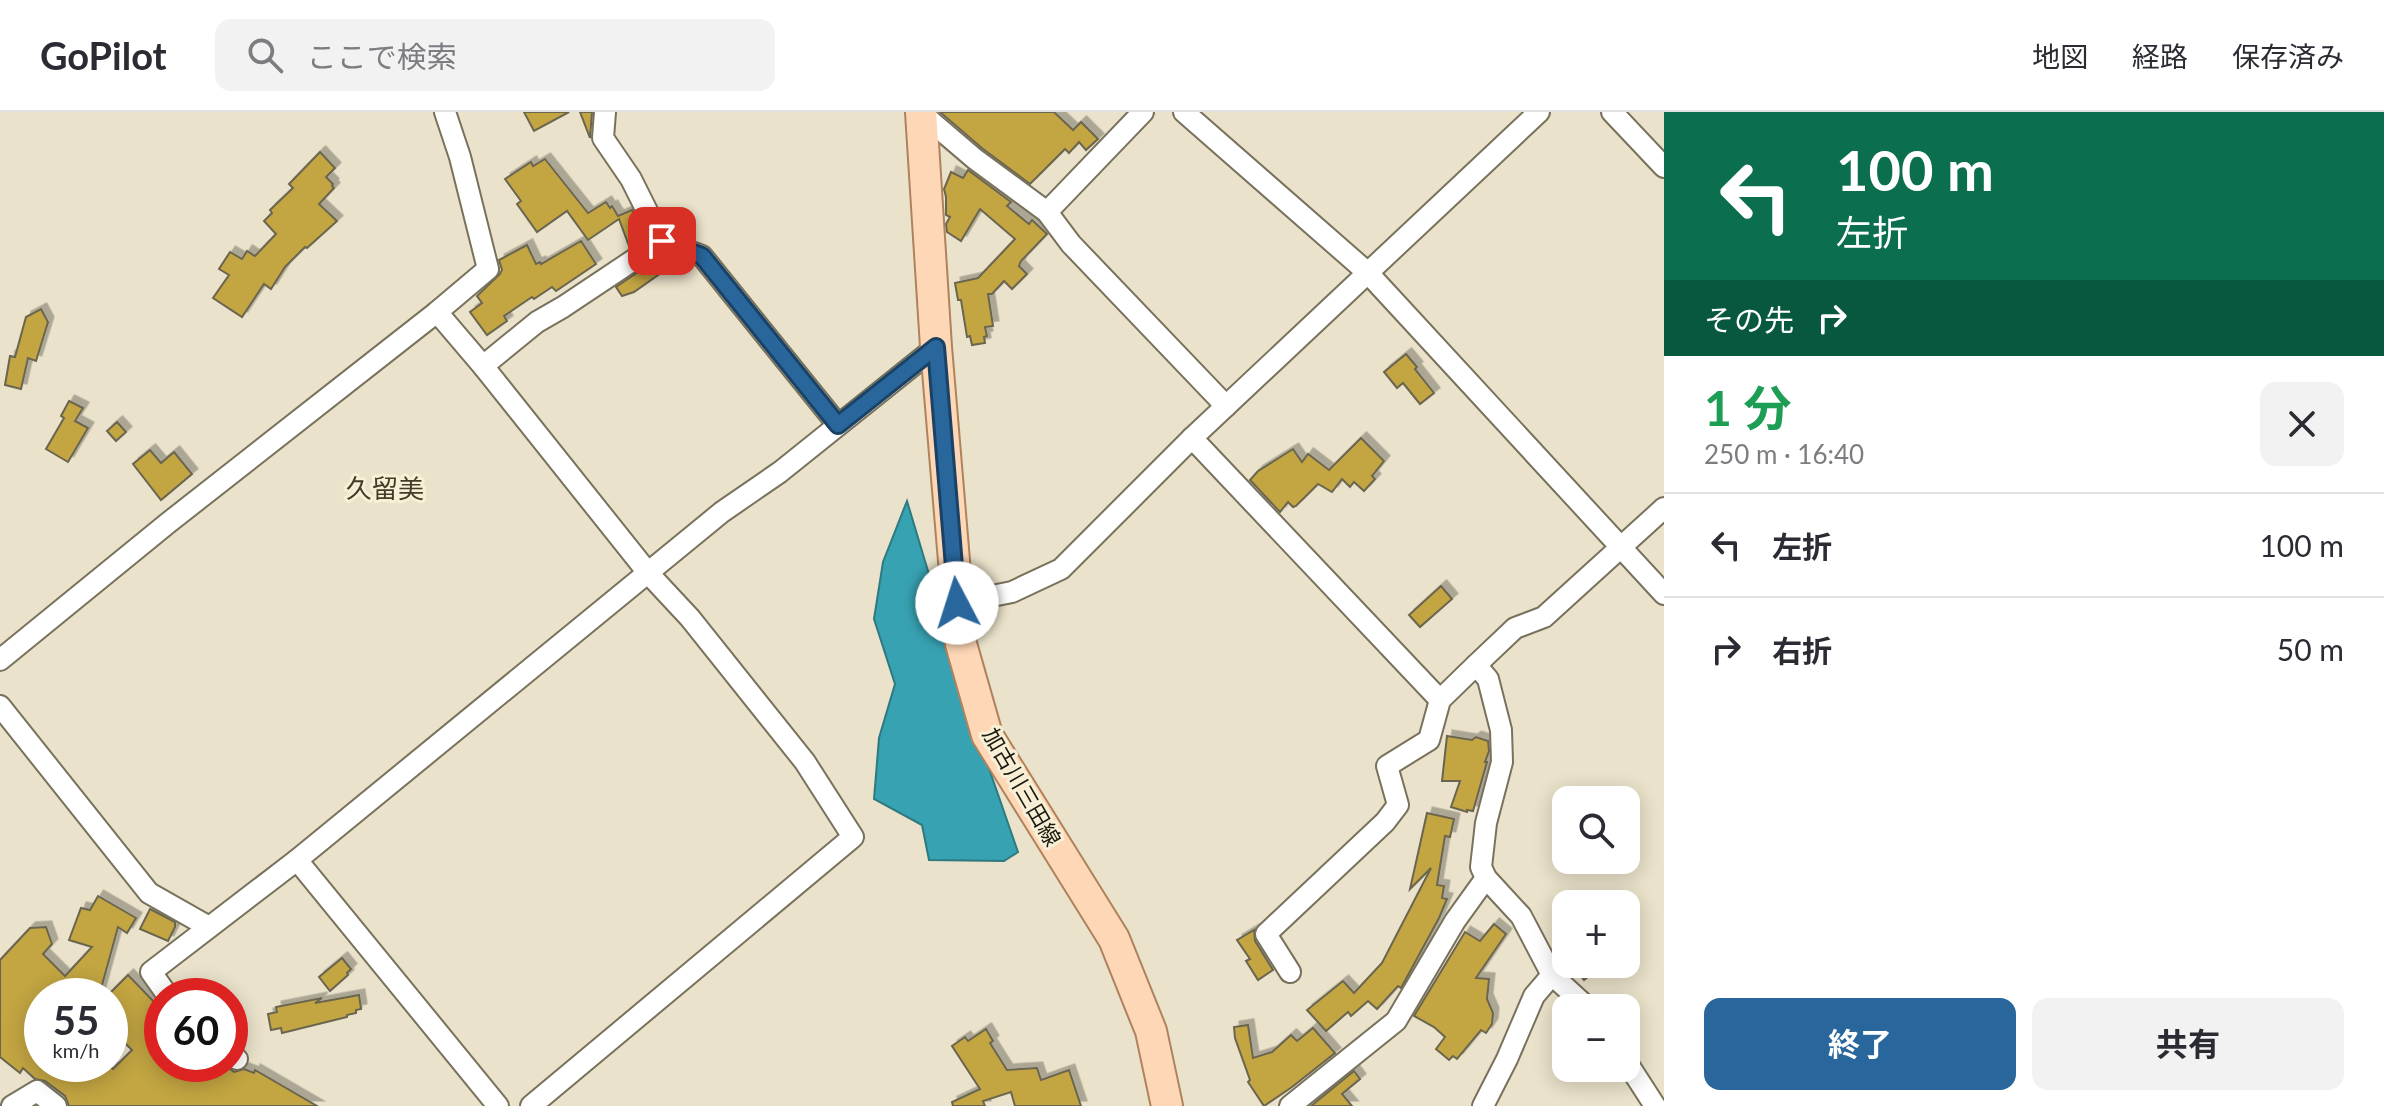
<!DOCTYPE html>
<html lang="ja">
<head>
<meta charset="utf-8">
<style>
	:root { --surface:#fff; --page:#f2f2f3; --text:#2b2b33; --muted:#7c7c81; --line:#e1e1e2; --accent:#28669c }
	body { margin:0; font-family:Lato,"Noto Sans JP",sans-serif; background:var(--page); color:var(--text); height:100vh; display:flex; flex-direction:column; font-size:30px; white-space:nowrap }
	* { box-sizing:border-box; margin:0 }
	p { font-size:26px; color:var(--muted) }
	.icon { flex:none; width:44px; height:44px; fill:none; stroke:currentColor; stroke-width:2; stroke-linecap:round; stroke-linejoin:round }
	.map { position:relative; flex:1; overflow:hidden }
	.side { display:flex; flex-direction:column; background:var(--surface); width:720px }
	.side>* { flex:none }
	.guide { background:#0b6e4f; color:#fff; overflow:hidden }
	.buttons { position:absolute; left:1552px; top:674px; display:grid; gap:16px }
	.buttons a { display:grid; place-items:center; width:88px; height:88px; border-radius:16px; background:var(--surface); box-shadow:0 4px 20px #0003; font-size:40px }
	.speed { position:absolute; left:24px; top:866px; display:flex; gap:16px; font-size:40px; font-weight:700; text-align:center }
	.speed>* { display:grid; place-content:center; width:104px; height:104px; border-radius:50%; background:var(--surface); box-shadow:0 4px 20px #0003; line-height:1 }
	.speed small { font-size:20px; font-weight:400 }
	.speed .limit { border:12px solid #d22; background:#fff; color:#111 }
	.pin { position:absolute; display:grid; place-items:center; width:68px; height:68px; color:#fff; margin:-34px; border-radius:16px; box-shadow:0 4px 12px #0006 }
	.me { position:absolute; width:88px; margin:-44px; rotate:355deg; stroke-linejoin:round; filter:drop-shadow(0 0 6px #0008) }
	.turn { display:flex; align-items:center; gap:28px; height:168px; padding:0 40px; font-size:36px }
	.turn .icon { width:104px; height:104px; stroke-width:2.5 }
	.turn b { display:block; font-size:56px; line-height:68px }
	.then { display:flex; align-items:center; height:76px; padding:0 40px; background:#0003; gap:16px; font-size:30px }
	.round { display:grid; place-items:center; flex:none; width:84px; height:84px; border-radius:16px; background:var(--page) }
	.head { display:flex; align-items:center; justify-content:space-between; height:136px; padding:0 40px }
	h1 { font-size:48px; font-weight:700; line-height:60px; color:#1e9e55 }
	.action { display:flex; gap:16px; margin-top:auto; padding:16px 40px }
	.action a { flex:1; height:92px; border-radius:16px; background:var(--accent); color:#fff; font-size:32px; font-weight:700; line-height:92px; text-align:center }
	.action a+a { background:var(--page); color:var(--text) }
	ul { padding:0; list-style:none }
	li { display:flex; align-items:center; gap:24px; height:104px; padding:0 40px; border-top:2px solid var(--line) }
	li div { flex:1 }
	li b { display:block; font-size:30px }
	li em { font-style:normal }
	header { display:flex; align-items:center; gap:48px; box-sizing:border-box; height:112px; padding:0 40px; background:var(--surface); border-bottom:2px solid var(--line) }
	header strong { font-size:38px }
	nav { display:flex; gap:44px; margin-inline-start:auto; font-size:28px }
	.search { width:560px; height:72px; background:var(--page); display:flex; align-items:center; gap:20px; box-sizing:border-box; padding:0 28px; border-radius:16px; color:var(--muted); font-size:30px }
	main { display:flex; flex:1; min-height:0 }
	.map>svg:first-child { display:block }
	.water { fill:#37a2b2; stroke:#2f7981; stroke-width:2 }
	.building { fill:#c3a542; stroke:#6b6550; stroke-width:2; filter:url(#shadow) }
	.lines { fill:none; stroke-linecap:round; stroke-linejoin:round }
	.street-casing { stroke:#78715b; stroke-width:24 }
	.primary-casing { stroke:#ae835c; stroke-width:34 }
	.street { stroke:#fff; stroke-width:20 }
	.primary { stroke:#fed7b6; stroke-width:30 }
	.route-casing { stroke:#1a4265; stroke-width:20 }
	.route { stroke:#28669c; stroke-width:14 }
	.labels { text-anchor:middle; stroke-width:6; stroke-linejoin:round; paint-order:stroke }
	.street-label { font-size:22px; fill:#1b180f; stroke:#f7f0d7 }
	.quarter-label { font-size:26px; fill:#423c28; stroke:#f7f0d7 }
</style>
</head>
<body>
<header>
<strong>GoPilot</strong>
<div class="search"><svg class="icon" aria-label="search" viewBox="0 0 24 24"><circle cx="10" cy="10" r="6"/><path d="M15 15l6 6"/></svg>ここで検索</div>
<nav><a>地図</a><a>経路</a><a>保存済み</a></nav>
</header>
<main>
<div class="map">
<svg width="1664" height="994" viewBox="0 0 1664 994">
	<defs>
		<filter id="shadow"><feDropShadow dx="5.5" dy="-5.5" stdDeviation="0" flood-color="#0004"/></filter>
	</defs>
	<rect width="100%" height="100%" fill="#eae2ca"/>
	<path class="water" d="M907,389L976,619L1018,740L1004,749L929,748L922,713L874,687L879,626L895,572L874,507L883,450Z"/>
	<g class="building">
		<path d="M524,0H569L534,19Z"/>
		<path d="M580,0H592L590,26Z"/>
		<path d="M940,0H1054L1073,18L1081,10L1098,27L1086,38L1079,30L1069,41L1065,37L1030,72L983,37Z"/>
		<path d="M320,40L335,56L326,65L333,72L332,74L334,76L319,92L337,109L307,136L305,135L285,155L271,177L264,172L242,205L213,186L229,163L219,157L230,140L242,147L247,139L255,144L276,122L264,109L272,101L270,98L293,76L289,72Z"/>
		<path d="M545,47L588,101L606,90L610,96L612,94L618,104L632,98L645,125L629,134L619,107L588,128L567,99L537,120L517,92L521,89L505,67L531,50L533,54Z"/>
		<path d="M968,58L1011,90L1007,94L1029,112L1032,108L1047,122L1021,149L1019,154L1027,162L1012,177L1004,169L992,182H988L993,214L985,215L987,224L984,225L985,231L972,233L970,224L967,225L961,188H958L955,171L978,166L1015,127L980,97L961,129L947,120L946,112L950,105L946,103V85L944,77L951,60L963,66Z"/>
		<path d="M581,129L596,152L556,179L552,175L534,187L532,185L504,204L507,209L487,223L470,200L482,191L477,184L500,162L502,158L499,148L527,133L536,152L540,150L541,152Z"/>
		<path d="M653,150L661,161L634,180L622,184L616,175Z"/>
		<path d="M41,197L48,210L36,249L28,246L21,277L5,273L10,244L15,245L26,205Z"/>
		<path d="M1406,242L1417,255L1415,257L1434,281L1420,292L1403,271L1397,276L1384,260Z"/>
		<path d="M69,289L83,296L75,309L88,316L68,350L46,337L64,306L61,304Z"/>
		<path d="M117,310L126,320L116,329L107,319Z"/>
		<path d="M1361,326L1384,349L1372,364L1375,367L1364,379L1354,370L1350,375L1342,367L1332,380L1318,372L1296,394L1293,395L1288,390L1280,400L1250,368L1258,359L1293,337L1302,350L1308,342L1329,358Z"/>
		<path d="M150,338L161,351L174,340L192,362L161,388L133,352Z"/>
		<path d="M1441,474L1452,487L1420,515L1409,503Z"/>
		<path d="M1447,624L1472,628L1476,625L1488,629L1489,639L1485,650H1487L1473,699L1467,698V700L1451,695L1460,669H1442Z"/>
		<path d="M1427,701L1454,707L1450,725L1445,724L1437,773L1444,774L1442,786L1447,787L1439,806L1401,876L1398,874L1377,897L1368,889L1351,904L1348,900L1326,919L1307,898L1343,869L1354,881L1382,851L1431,756L1410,777Z"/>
		<path d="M98,784L136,806L127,821L118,815L99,884H42V952H107L113,957L132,938L110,917V881L128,863L158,894L149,903L162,916V952H223L234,960L244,957L254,961L255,958L317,994H69L65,984L45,969L35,967L23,956L20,961L0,945V848L30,816L46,815L52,832L43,842L65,864L92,835L69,828L81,796L90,798Z"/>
		<path d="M150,797L175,810V815L168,829L140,817Z"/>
		<path d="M1494,812L1506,822L1476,866L1489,867L1487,887L1493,901L1492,912L1486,921L1481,918L1457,947L1453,944L1449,948L1436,937L1445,925L1434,915L1414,904L1465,820L1480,829Z"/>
		<path d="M1254,818L1255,829L1273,858L1258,868L1246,849L1250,847L1237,828Z"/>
		<path d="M342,846L351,857L347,861L348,863L330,879L319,865Z"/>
		<path d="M1572,852H1604L1584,868Z"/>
		<path d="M359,883L361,897L356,898V901L347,903V905L282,921L281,916L271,918L268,902L277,900L276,895L322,886L315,891Z"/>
		<path d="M1248,913L1253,946L1272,940L1291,923L1297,929L1313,916L1335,941L1292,975L1264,994L1248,970L1250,968L1235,926L1234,915Z"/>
		<path d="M986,917L993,929L990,931L1007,958L1037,956L1041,968L1069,958L1081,994H1015L1011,980L983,989L985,994H953L952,990L980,977L952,934L965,925L968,929Z"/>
		<path d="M1354,959L1360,967L1342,982L1352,994H1311Z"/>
	</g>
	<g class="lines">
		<g class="street-casing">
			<g id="street">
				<path d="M605,0L603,26L631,67L662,129L702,144L838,313"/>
				<path d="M1184,0L1368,161L1664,482"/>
				<path d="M1612,0L1664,55"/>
				<path d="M921,1L975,47L1047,100L1071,132L1226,294"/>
				<path d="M1047,100L1143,0"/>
				<path d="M437,200L483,254L649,462L690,506L805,650L853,725L531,994"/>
				<path d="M483,254L537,210L563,195L662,129"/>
				<path d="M1192,326L1440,588"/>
				<path d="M957,491L1012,480L1061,457L1192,326L1539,0"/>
				<path d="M0,548L168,411L437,200L488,157L460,45L445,0"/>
				<path d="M1476,553L1488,567L1501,618L1502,650L1486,711L1481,755L1486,766L1521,804L1552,863L1588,896"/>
				<path d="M0,594L149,781L209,815"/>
				<path d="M297,748L498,994"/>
				<path d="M1290,860L1266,822L1385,710L1398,693L1387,654L1429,628L1440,588L1476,553L1515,516L1544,505L1664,396"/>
				<path d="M168,884L151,860L297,748L722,400L780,360L936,235"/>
				<path d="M230,941L237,947"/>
				<path d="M1626,949L1655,994"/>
				<path d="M12,994L37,979L56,994"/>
				<path d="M1290,994L1396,909L1455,809L1486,766"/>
				<path d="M1483,994L1507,947L1534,884L1552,863"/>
			</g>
		</g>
		<g class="primary-casing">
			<path id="primary" d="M921,0L936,235L961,532L987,623L1114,827L1151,919L1167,994"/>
		</g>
		<use href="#street" class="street"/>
		<use href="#primary" class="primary"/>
	</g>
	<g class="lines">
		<g class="route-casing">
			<path id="route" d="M662,129L702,144L838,313L936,235L957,491"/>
		</g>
		<use href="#route" class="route"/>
	</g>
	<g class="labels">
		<g class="street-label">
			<text transform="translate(1022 675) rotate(60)" y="8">加古川三田線</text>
		</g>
		<g class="quarter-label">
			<text x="385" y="386">久留美</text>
		</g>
	</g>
</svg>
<div class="buttons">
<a><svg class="icon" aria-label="search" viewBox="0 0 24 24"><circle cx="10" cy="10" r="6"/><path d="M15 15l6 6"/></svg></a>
<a>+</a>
<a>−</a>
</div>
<div class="speed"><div>55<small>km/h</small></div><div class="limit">60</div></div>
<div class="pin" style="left:662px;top:129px;background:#d93025"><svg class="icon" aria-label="arrive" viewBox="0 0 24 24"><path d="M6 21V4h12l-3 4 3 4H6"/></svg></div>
<svg class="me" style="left:957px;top:491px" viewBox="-20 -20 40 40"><circle r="19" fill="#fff"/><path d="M0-13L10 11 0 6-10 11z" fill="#28669c"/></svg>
</div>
<section class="side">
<div class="guide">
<div class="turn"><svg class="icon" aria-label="left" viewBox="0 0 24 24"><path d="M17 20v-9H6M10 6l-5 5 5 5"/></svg><div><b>100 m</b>左折</div></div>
<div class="then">その先<svg class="icon" aria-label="right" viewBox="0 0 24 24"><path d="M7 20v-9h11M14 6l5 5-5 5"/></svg></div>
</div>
<div class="head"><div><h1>1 分</h1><p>250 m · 16:40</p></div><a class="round"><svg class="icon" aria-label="close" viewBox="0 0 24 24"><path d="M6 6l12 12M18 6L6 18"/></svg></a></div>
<ul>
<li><svg class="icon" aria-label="left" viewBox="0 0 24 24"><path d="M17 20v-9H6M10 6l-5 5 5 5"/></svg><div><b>左折</b></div><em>100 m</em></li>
<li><svg class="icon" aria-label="right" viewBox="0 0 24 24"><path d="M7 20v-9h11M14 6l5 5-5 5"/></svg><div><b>右折</b></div><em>50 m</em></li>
</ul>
<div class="action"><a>終了</a><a>共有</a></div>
</section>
</main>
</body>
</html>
